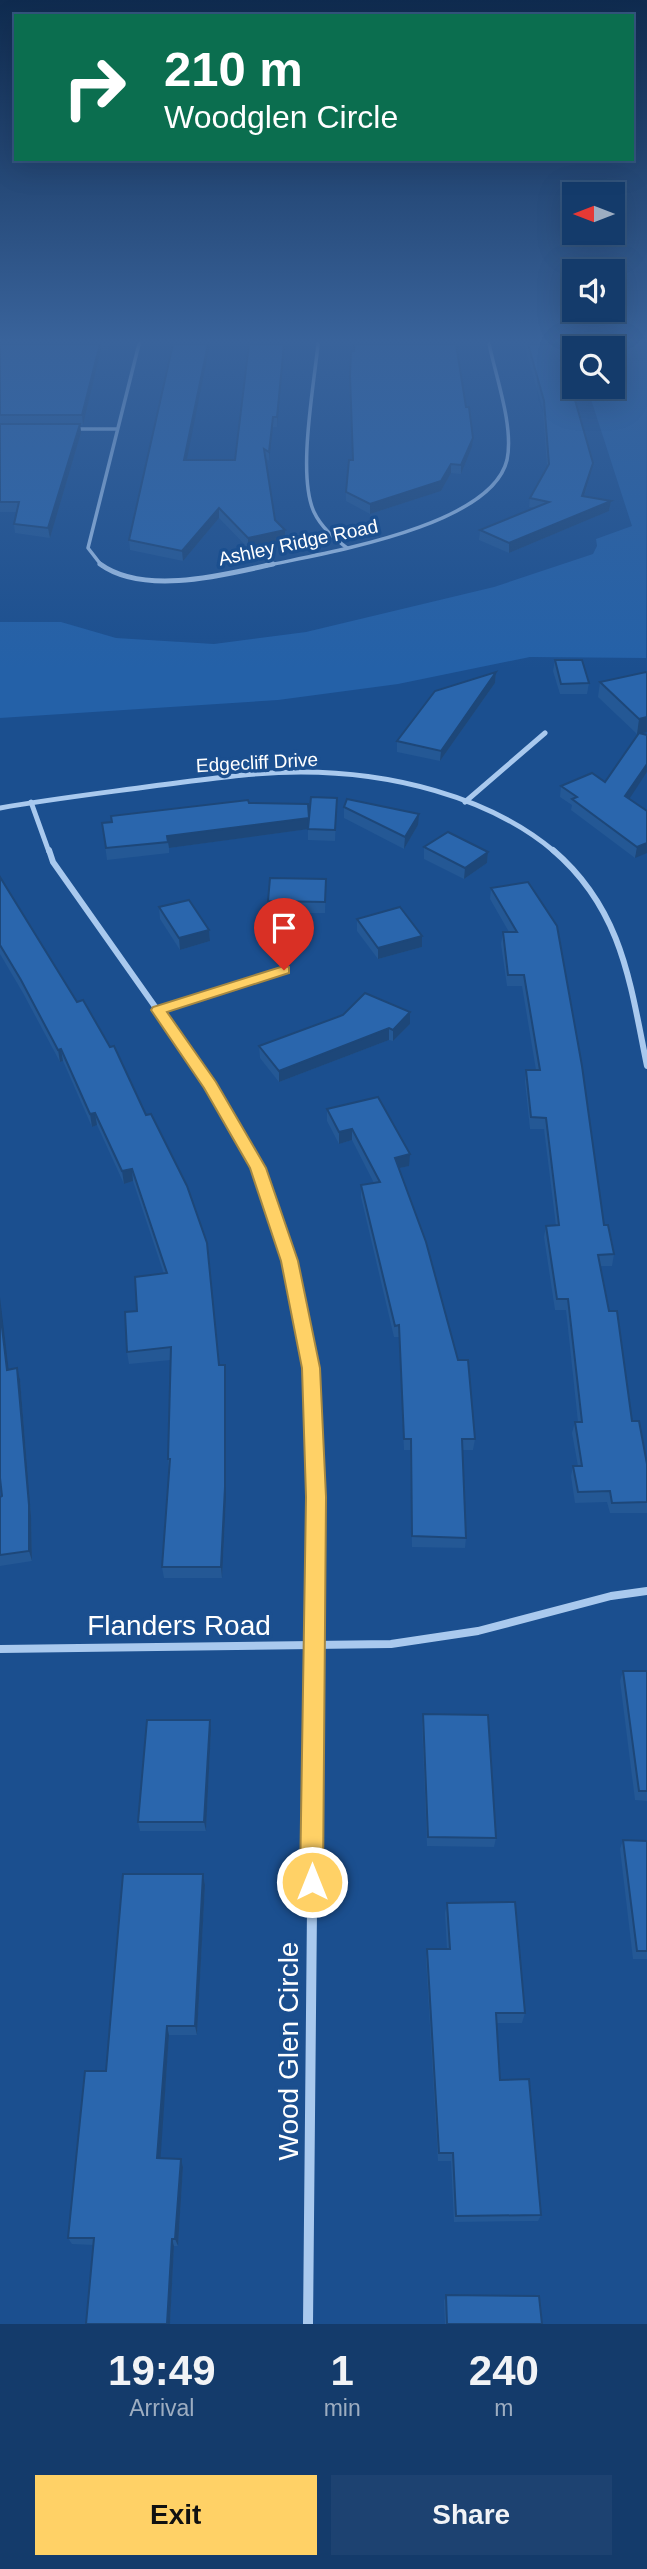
<!DOCTYPE html>
<html lang="en">
<head>
<meta charset="utf-8">
<style>
	:root { --surface:#143b6b; --page:#1d4271; --text:#f1f3f6; --muted:#9dadc1; --line:#33557e; --accent:#ffd166 }
	body { margin:0; font-family:Arial,sans-serif; background:var(--page); color:var(--text); height:100vh; display:flex; flex-direction:column; font-size:26px; white-space:nowrap }
	* { box-sizing:border-box; margin:0 }
	p { font-size:23px; color:var(--muted) }
	.icon { flex:none; width:38px; height:38px; fill:none; stroke:currentColor; stroke-width:2; stroke-linecap:round; stroke-linejoin:round }
	.map { position:relative; height:2324px; overflow:hidden }
	.drawer { display:flex; flex-direction:column; background:var(--surface); flex:1 }
	.drawer>* { flex:none }
	.hud { position:absolute; left:14px; top:14px; width:620px; height:147px; border-radius:0px; box-shadow:0 7px 28px #0002,0 0 0 2px var(--line); background:#0b6e4f; color:#fff; overflow:hidden }
	.needle { width:46px; rotate:270deg }
	.fabs { position:absolute; left:562px; top:182px; display:grid; gap:14px }
	.fabs a { display:grid; place-items:center; width:63px; height:63px; border-radius:0px; background:var(--surface); box-shadow:0 7px 28px #0002,0 0 0 2px var(--line); font-size:35px }
	.pin { position:absolute; display:grid; place-items:center; width:60px; height:60px; color:#fff; margin:-72px -30px; border-radius:50% 50% 50% 0; rotate:-45deg; box-shadow:0 0 7px #0007 }
	.pin .icon { rotate:45deg }
	.me { position:absolute; width:77px; margin:-38px; rotate:0deg; stroke-linejoin:round; filter:drop-shadow(0 0 5px #0008) }
	.turn { display:flex; align-items:center; gap:24px; height:147px; padding:0 35px; font-size:32px }
	.turn .icon { width:91px; height:91px; stroke-width:2.5 }
	.turn b { display:block; font-size:49px; line-height:60px }
	.eta { display:flex; justify-content:space-evenly; align-items:center; height:119px; text-align:center }
	.eta b { font-size:42px; font-weight:800; line-height:49px }
	.button { display:flex; gap:14px; margin-top:auto; padding:14px 35px }
	.button a { flex:1; height:80px; border-radius:0px; background:var(--accent); color:#111; font-size:28px; font-weight:800; line-height:80px; text-align:center }
	.button a+a { background:var(--page); color:var(--text) }
	.map>svg:first-child { display:block }
	.green { fill:#2461a8 }
	.lines { fill:none; stroke-linecap:round; stroke-linejoin:round }
	.minor-far4 { stroke:#a9c9ee; stroke-width:3.5 }
	.minor-far3 { stroke:#a9c9ee; stroke-width:5 }
	.minor-far2 { stroke:#a9c9ee; stroke-width:6 }
	.minor-far1 { stroke:#a9c9ee; stroke-width:8 }
	.minor { stroke:#a9c9ee; stroke-width:10 }
	.wall { fill:#245895 }
	.shaded-wall { fill:#1d4779 }
	.building { fill:#2a66ad; stroke:#1d4779; stroke-width:2 }
	.route { fill:#ffd166; stroke:#a68842; stroke-width:2 }
	.labels { text-anchor:middle; stroke-width:7; stroke-linejoin:round; paint-order:stroke }
	.far-street-label { font-size:19px; fill:#fff; stroke:#1b4f8f }
	.near-street-label { font-size:28px; fill:#fff; stroke:#1b4f8f }
</style>
</head>
<body>
<div class="map">
<svg width="647" height="2324" viewBox="0 0 647 2324">
	<rect width="100%" height="100%" fill="#1b4f8f"/>
	<path class="green" d="M573,344H647L646,658L530,657L398,684L278,700L0,718V622H61L116,638L214,644L306,632L494,587L593,554L597,546L596,539L632,526L587,387H612V348H574Z"/>
	<g class="lines">
		<g class="minor-far4">
			<path d="M318,344C314,386 297,475 314,512C321,527 334,538 347,548"/>
			<path d="M71,429H117"/>
			<path d="M102,566L88,548L139,344"/>
			<path d="M265,566C323,553 491,527 507,460C514,427 496,377 489,344"/>
		</g>
		<g class="minor-far3">
			<path d="M100,564C144,596 224,575 273,564"/>
			<path d="M31,802L49,852"/>
			<path d="M465,802L545,733"/>
			<path d="M0,808C51,799 102,793 153,786C202,780 251,772 301,772C387,772 488,795 555,852"/>
		</g>
		<g class="minor-far2">
			<path d="M49,850L53,862L211,1086L258,1168L277,1223"/>
			<path d="M553,850C622,909 630,982 647,1066"/>
			<path d="M158,1010L284,970"/>
		</g>
		<g class="minor-far1">
			<path d="M276,1221L290,1261L311,1368L316,1497L314,1703"/>
			<path d="M0,1649L391,1644L478,1631L611,1596L647,1591"/>
		</g>
		<path class="minor" d="M308,2324L314,1701"/>
	</g>
	<g class="wall">
		<path d="M0,344H109L108,350H101L83,425H80L81,433L50,538L15,533L14,524L17,512H0Z"/>
		<path d="M285,344L277,427H273L269,461L266,459L275,520L285,540L248,548L219,518L183,561L130,550L129,540L187,460H235Z"/>
		<path d="M524,344H559L593,463L591,472L584,497L611,501L609,511L509,553L479,540L480,530L534,508L529,507L530,498L547,467L543,410Z"/>
		<path d="M349,385L466,407L472,447L461,474L451,473L441,491L370,514L346,501V492L353,460Z"/>
		<path d="M555,660L589,683L587,694H560L553,671Z"/>
		<path d="M496,672L495,683L440,761L397,752V741Z"/>
		<path d="M646,672L640,734L647,772L629,798L647,811L635,858L571,810L572,805L560,797L561,786L605,782L639,734H637L598,697L600,682Z"/>
		<path d="M337,798L335,841L308,840V829L169,848V853L107,860L102,823L249,803L309,821Z"/>
		<path d="M344,807L418,825L404,849L344,818Z"/>
		<path d="M424,847L488,852L487,863L464,879L424,859Z"/>
		<path d="M0,877L219,1365H225L226,1498L222,1578H164L162,1567L169,1470L168,1459L171,1360L129,1364L127,1352L137,1311L164,1274L133,1181L124,1184L97,1125L92,1127L63,1061L60,1062L23,993L0,954Z"/>
		<path d="M326,879L325,913H268V901Z"/>
		<path d="M528,882L604,1225L614,1254L612,1266H600L632,1421L647,1464V1513H610L607,1502L575,1503L571,1476L573,1466H578L572,1433L575,1422H578L566,1310H555L544,1237L546,1226H556L544,1129H530L525,1082L526,1070H536L522,986H507L501,944L503,932H509L490,899L491,888Z"/>
		<path d="M159,907L209,930L210,941L180,950L160,919Z"/>
		<path d="M357,919L422,947L378,959L357,931Z"/>
		<path d="M410,1024L393,1041L389,1040L279,1082L260,1058L259,1046Z"/>
		<path d="M327,1109L409,1166L399,1168L475,1439L473,1450H462L466,1538L465,1548L412,1547L410,1450H404L399,1337H394L361,1197V1185L374,1183L352,1140L339,1144L327,1121Z"/>
		<path d="M17,1368L20,1379L31,1516L32,1561L0,1566V1497L2,1496L8,1370Z"/>
		<path d="M623,1671H647V1801L635,1800L620,1681Z"/>
		<path d="M423,1714L496,1838L494,1847L427,1846L422,1724Z"/>
		<path d="M210,1720L211,1730L206,1831H140L138,1822Z"/>
		<path d="M623,1840L647,1841V1959H633L620,1849Z"/>
		<path d="M203,1874L205,1885L197,2035H169L160,2159H181L183,2167L178,2246H174L170,2324H86L94,2245L72,2244L68,2238L106,2071Z"/>
		<path d="M447,1903L525,2013L522,2023H496L500,2080L541,2215L538,2221L454,2222L451,2161H438L426,1959L427,1949H447L445,1913Z"/>
		<path d="M446,2295L542,2324H445L444,2301Z"/>
	</g>
	<g class="shaded-wall">
		<path d="M100,344L101,350L83,425L82,415Z"/>
		<path d="M208,344H210L185,469L184,460Z"/>
		<path d="M284,344H285L277,427V417Z"/>
		<path d="M273,417V427L269,461V452Z"/>
		<path d="M80,424L81,433L50,538L48,528Z"/>
		<path d="M473,438L472,447L461,474V465Z"/>
		<path d="M593,463L591,472L581,506L582,496Z"/>
		<path d="M451,464V473L441,491L370,514V504Z"/>
		<path d="M611,501L609,511L509,553V543Z"/>
		<path d="M219,508V518L183,561L182,551Z"/>
		<path d="M285,530V540L248,548V538Z"/>
		<path d="M496,672L495,683L440,761L441,751Z"/>
		<path d="M647,717V732L637,734L639,719Z"/>
		<path d="M647,764V772L624,807L625,796Z"/>
		<path d="M419,814L418,825L404,849L405,837Z"/>
		<path d="M309,818V829L169,848L167,836Z"/>
		<path d="M647,843V853L635,858L637,847Z"/>
		<path d="M488,852L487,863L464,879L465,868Z"/>
		<path d="M209,930L210,941L180,950L179,938Z"/>
		<path d="M422,936V947L378,959V948Z"/>
		<path d="M410,1012V1024L393,1041V1030Z"/>
		<path d="M389,1028V1040L279,1082V1071Z"/>
		<path d="M61,1049L63,1061L60,1062L58,1050Z"/>
		<path d="M95,1113L97,1125L92,1127L90,1114Z"/>
		<path d="M352,1129V1140L339,1144V1132Z"/>
		<path d="M410,1154L409,1166L395,1169V1158Z"/>
		<path d="M132,1169L133,1181L124,1184L122,1171Z"/>
		<path d="M0,1297L10,1381L7,1370L0,1310Z"/>
		<path d="M225,1365L226,1498L222,1578L221,1567Z"/>
		<path d="M17,1368L20,1379L31,1516L32,1561L29,1551Z"/>
		<path d="M210,1720L211,1730L206,1831L204,1822Z"/>
		<path d="M203,1874L205,1885L197,2035L195,2026Z"/>
		<path d="M167,2026L169,2035L160,2166L157,2158Z"/>
		<path d="M181,2159L183,2167L178,2246L175,2239Z"/>
		<path d="M172,2239L174,2246L170,2324H167Z"/>
	</g>
	<g class="building">
		<path d="M0,344H100L82,415H0Z"/>
		<path d="M173,344H208L184,460H235L249,344H284L277,417H273L269,452L264,449L275,520L285,530L248,538L219,508L182,551L129,540Z"/>
		<path d="M354,344H456L466,407H469L473,438L461,465L451,464L441,481L370,504L346,492L349,460H353L350,376L351,351H354Z"/>
		<path d="M528,344H559L593,463L582,496L611,501L509,543L480,530L549,502L530,498L549,464L544,401Z"/>
		<path d="M0,424H80L48,528L14,524L19,502H0Z"/>
		<path d="M555,660H582L589,683L561,684Z"/>
		<path d="M496,672L441,751L397,741L435,691Z"/>
		<path d="M646,672L647,673V717L639,719L600,682Z"/>
		<path d="M639,733L647,735V764L625,796L647,811V843L637,847L572,799L577,797L561,786L592,773L605,782Z"/>
		<path d="M311,797L337,798L335,830L308,829Z"/>
		<path d="M347,799L419,814L405,837L344,807Z"/>
		<path d="M248,800L249,803L308,804L309,818L167,836L168,842L106,848L102,823L112,822L111,816Z"/>
		<path d="M448,832L488,852L465,868L424,847Z"/>
		<path d="M0,877L77,1002L83,1000L110,1047L114,1046L146,1115L151,1114L187,1186L207,1243L219,1365H225V1487L221,1567H162L170,1459H168L171,1347L127,1352L125,1312L137,1311L135,1277L167,1273L132,1169L122,1171L95,1113L90,1114L61,1049L58,1050L21,980L0,945Z"/>
		<path d="M270,878L326,879L325,902L268,901Z"/>
		<path d="M528,882L557,926L582,1066L604,1225H608L614,1254L598,1255L609,1311H617L632,1421H639L647,1464V1502L612,1503L610,1491L578,1492L573,1466H582L575,1422H582L568,1299H557L546,1226L559,1225L546,1118L531,1117L526,1070H540L524,975H508L503,932H517L491,888Z"/>
		<path d="M189,900L209,930L179,938L159,907Z"/>
		<path d="M400,907L422,936L378,948L357,919Z"/>
		<path d="M365,993L410,1012L393,1030L389,1028L279,1071L259,1046L343,1015Z"/>
		<path d="M378,1097L410,1154L395,1158L426,1242L458,1360H468L475,1439H462L466,1538L412,1536L411,1439H404L399,1325L395,1326L361,1185L380,1182L352,1129L339,1132L327,1109Z"/>
		<path d="M0,1310L7,1370L17,1368L29,1505V1551L0,1555V1497L2,1496L0,1478Z"/>
		<path d="M623,1671H647V1791H639Z"/>
		<path d="M423,1714L488,1715L496,1838L428,1837Z"/>
		<path d="M147,1720H210L204,1822H138Z"/>
		<path d="M623,1840L647,1841V1951H637Z"/>
		<path d="M123,1874H203L195,2026H167L157,2158L181,2159L175,2239H172L167,2324H86L94,2238H68L85,2071H106Z"/>
		<path d="M515,1902L525,2013H496L500,2080L529,2079L541,2215L456,2216L453,2153H439L427,1949H450L447,1903Z"/>
		<path d="M446,2295L539,2296L542,2324H447Z"/>
	</g>
	<linearGradient id="sky" x2="0" y2="1"><stop stop-color="#0f2b4f"/><stop offset="0.51" stop-color="#39639b"/><stop offset="1" stop-color="#39639b" stop-opacity="0"/></linearGradient>
	<rect width="647" height="669" fill="url(#sky)"/>
	<path class="route" d="M284,966L289,967V973L167,1012L216,1082L266,1168L298,1261L320,1368L326,1497L323,1882L320,1890L312,1893L303,1890L300,1882L306,1497L302,1368L281,1261L250,1168L204,1088L151,1010L153,1007Z"/>
	<g class="labels">
		<g class="far-street-label">
			<text transform="translate(298 542) rotate(-12)" y="7">Ashley Ridge Road</text>
			<text transform="translate(257 762) rotate(-3)" y="7">Edgecliff Drive</text>
		</g>
		<g class="near-street-label">
			<text x="179" y="1635">Flanders Road</text>
			<text transform="translate(288 2051) rotate(-90)" y="10">Wood Glen Circle</text>
		</g>
	</g>
</svg>
<div class="fabs">
<a><svg class="needle" viewBox="-14 -14 28 28"><path d="M0-13l5 13h-10z" fill="#e53935"/><path d="M0 13l5-13h-10z" fill="#9dadc1"/></svg></a>
<a><svg class="icon" aria-label="sound" viewBox="0 0 24 24"><path d="M4 9h4l5-4v14l-5-4H4zM17 9q2 3 0 6"/></svg></a>
<a><svg class="icon" aria-label="search" viewBox="0 0 24 24"><circle cx="10" cy="10" r="6"/><path d="M15 15l6 6"/></svg></a>
</div>
<div class="pin" style="left:284px;top:970px;background:#d93025"><svg class="icon" aria-label="arrive" viewBox="0 0 24 24"><path d="M6 21V4h12l-3 4 3 4H6"/></svg></div>
<svg class="me" style="left:312px;top:1882px" viewBox="-20 -20 40 40"><circle r="17" fill="#ffd166" stroke="#fff" stroke-width="3"/><path d="M0-11L8 9 0 5-8 9z" fill="#fff"/></svg>
<div class="hud">
<div class="turn"><svg class="icon" aria-label="right" viewBox="0 0 24 24"><path d="M7 20v-9h11M14 6l5 5-5 5"/></svg><div><b>210 m</b>Woodglen Circle</div></div>
</div>
</div>
<section class="drawer">
<div class="eta">
<div><b>19:49</b><p>Arrival</p></div>
<div><b>1</b><p>min</p></div>
<div><b>240</b><p>m</p></div>
</div>
<div class="button"><a>Exit</a><a>Share</a></div>
</section>
</body>
</html>
